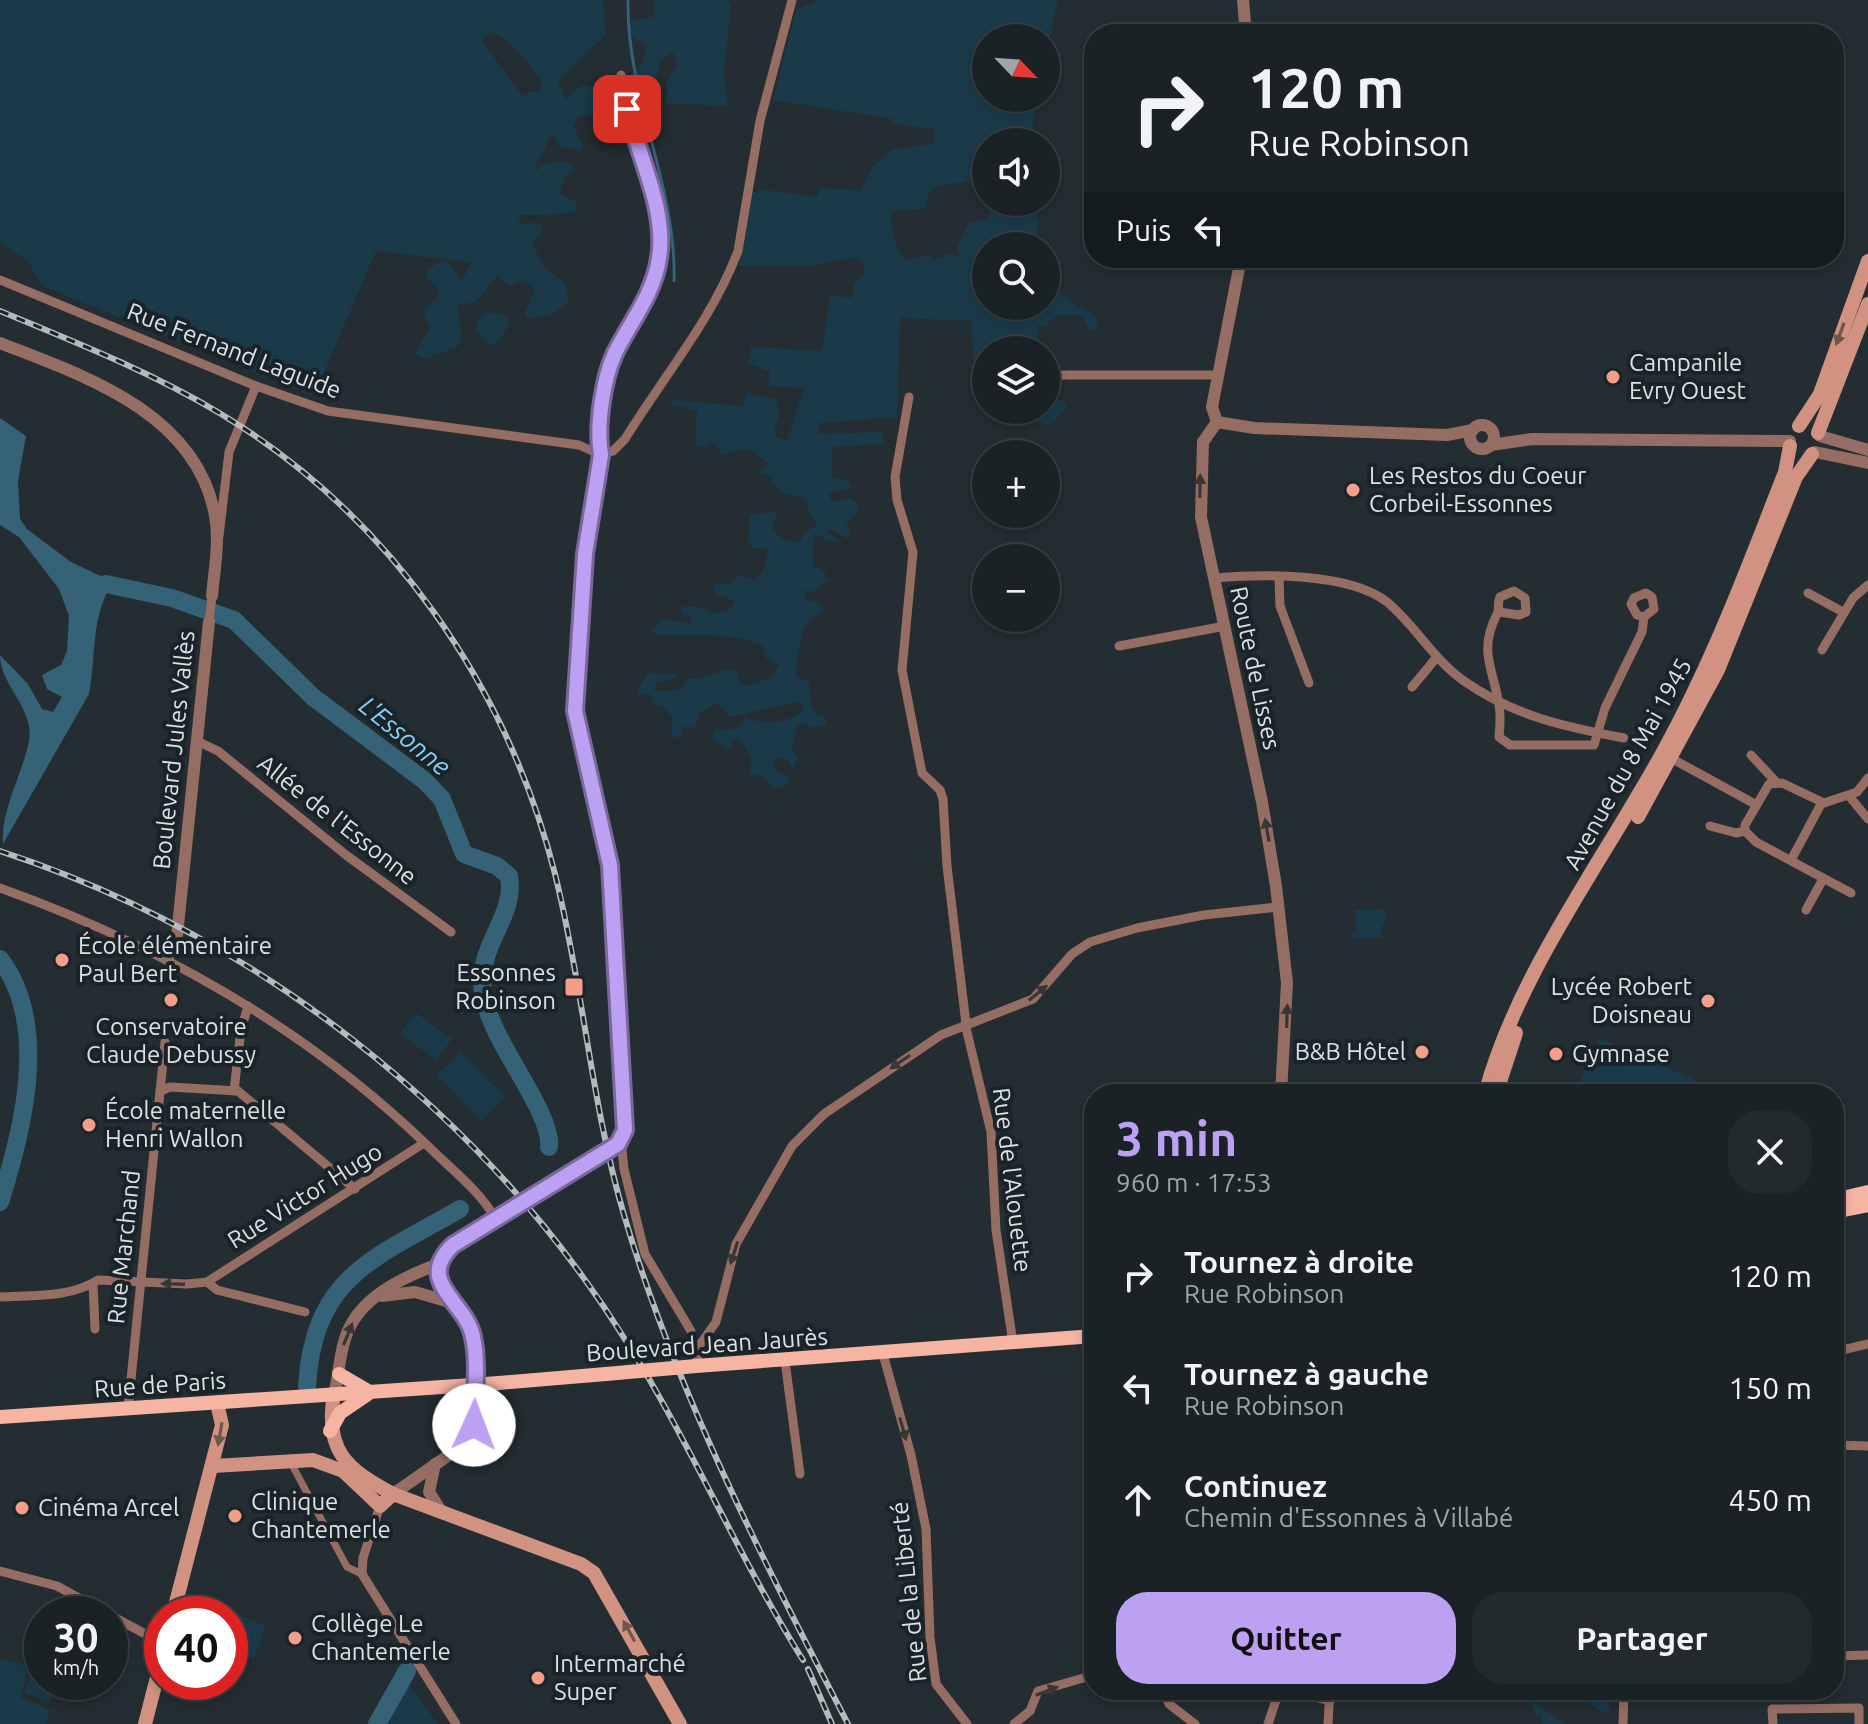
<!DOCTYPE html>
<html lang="fr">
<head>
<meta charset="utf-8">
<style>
	:root { --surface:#1a2226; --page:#232a2e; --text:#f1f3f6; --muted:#9fa4a7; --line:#383f43; --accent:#bca0f2 }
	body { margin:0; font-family:Ubuntu,sans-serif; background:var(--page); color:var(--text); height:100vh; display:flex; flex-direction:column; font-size:30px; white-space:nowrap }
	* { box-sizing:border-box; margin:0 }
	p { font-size:26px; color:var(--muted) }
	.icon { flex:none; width:44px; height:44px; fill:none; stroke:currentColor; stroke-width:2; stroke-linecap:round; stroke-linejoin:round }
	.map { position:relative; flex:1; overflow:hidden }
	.details { position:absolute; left:1084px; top:1084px; width:760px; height:616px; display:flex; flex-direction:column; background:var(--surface); border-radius:32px; box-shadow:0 4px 12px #0003,0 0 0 2px var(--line) }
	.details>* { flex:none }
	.hud { position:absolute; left:1084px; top:24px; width:760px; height:244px; border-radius:32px; box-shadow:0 4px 12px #0003,0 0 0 2px var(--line); background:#1a2226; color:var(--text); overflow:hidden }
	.needle { width:52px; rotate:115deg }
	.buttons { position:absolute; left:972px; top:24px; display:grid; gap:16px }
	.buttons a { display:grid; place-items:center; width:88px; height:88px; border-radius:50%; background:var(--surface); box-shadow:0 4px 12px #0003,0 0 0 2px var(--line); font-size:40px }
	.speed { position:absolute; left:24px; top:1596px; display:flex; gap:16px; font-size:40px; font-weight:700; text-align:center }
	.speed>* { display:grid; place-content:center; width:104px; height:104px; border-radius:50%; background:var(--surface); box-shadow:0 4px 12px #0003,0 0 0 2px var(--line); line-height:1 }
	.speed small { font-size:20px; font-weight:400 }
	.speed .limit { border:12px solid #d22; background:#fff; color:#111 }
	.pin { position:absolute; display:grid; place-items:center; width:68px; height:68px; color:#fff; margin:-34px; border-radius:16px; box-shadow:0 4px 12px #0006 }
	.me { position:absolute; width:88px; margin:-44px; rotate:2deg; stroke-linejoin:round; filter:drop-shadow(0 0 6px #0008) }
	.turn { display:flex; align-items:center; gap:28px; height:168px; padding:0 32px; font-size:36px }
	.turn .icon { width:104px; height:104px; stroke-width:2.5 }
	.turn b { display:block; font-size:56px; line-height:68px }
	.then { display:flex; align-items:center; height:76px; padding:0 32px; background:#0003; gap:16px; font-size:30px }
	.round { display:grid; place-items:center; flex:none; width:84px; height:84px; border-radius:32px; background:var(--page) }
	.summary { display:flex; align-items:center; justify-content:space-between; height:136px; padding:0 32px }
	h1 { font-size:48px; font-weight:700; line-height:60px; color:var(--accent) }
	.cta { display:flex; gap:16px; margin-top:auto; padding:16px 32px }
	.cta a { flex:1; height:92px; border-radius:32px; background:var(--accent); color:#111; font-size:32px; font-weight:700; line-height:92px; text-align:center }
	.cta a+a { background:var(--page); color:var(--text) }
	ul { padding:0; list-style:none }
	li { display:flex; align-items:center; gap:24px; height:112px; padding:0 32px }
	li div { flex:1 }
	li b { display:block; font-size:30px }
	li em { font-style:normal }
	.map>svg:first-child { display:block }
	.green { fill:#1a3a49; fill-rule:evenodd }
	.water { fill:#356277 }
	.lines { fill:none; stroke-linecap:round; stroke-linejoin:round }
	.stream { stroke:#356277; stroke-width:3 }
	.river { stroke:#356277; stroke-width:18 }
	.pedestrian { stroke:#966d63; stroke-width:7 }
	.minor { stroke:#966d63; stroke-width:9 }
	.tertiary { stroke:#966d63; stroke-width:12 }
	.secondary { stroke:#d29282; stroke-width:14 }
	.primary { stroke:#f6b4a3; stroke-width:14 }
	.rail-casing { stroke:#b4bbbf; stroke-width:6 }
	.rail { stroke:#1a2328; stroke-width:3; stroke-dasharray:9; stroke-linecap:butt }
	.primary-bridge { stroke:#f6b4a3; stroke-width:14 }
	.oneway { fill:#6d5550 }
	.oneway2 { fill:#393637 }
	.route-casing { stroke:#7a689d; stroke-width:20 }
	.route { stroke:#bca0f2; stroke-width:14 }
	.poi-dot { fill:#f49e89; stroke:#1a2328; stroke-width:3 }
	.labels { text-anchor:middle; stroke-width:8; stroke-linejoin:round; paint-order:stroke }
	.street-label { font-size:24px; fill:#dbe1e5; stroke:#1a2328 }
	.poi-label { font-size:24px; fill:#dbe1e5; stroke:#1a2328; text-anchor:start }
	.water-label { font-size:26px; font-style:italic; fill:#86d0f5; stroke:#1a2328 }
</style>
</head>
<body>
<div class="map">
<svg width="1868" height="1724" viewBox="0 0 1868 1724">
	<rect width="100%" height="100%" fill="#232d32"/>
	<g class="green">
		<path d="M0,0H603L606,34L558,81L566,99L583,85L594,87L608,107L603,113L578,117L573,126L583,147L579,150L560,147L553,133L534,169L537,171L540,165L564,161L574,167L573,173L566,175L559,193L576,202V210C567,216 531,215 518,215L521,225L537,222L544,229L532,244L546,269L565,283L569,301C559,312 543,319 528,318L525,313L535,288L523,280L510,286L497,276L476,302L457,305L462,339L457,347L425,359L415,354L430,327L424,315L425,308L436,300L439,288L425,278C428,268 437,261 447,261L462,281L471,262L376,251L314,396L42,286L28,261L0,243ZM489,32C515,41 527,61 542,82L539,92H528L523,98L482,40Z"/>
		<path d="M655,0H728L731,7L724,69L728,106L667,103V82L677,64L673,52L661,59L657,76L640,83L629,76L642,63L647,45L630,36V21L653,17Z"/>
		<path d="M818,0H1058L1046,56V38H986V98H1037L1030,142H986V184L970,181L932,187L924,209L899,210L890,214L896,246L904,260L930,255L934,260L949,254L960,257L957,246L969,223L989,219L992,202H1037L1038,246H986V306H1046V282L1049,280L1073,304L1095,315L1098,323L1095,330L1089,329L1081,315H1057L1045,326H1037L1041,350H986V366H974L971,321L900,318L897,417L819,423L818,434L882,432L884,444L832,447V476L849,481L853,487L829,493L831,502L851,498L858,504L856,515L846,523L851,532L848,539L831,529L828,531L838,541H826L819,535L814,539L813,566L824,571L830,582L821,583L813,592L804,590L806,602L817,601L825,610C798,622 798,650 796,677L809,682L811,704L817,715L826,718V724L812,728L805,723L797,725L792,750L798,757L793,769L788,759L777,758L773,762L776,771L788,776L789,782L781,788L772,787L764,776L748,774L752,761L743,743L733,737L731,748L727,749L712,739L714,731L737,729L745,718C764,724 789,725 804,709L799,701L735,716H729L716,703L700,713L695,728L683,726L682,736L677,738L671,735L672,716L662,706L653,704L652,696L636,693L647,673L674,674L677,677L656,684L654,691L681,690L688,679C709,679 720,669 735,669L740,682L748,686L772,677L779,665L766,659L763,646C733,631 691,636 657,635L652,630L664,619L691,624V617L682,614L681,607H700L716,614L731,608L735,601L715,594L713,585L729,584L741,575L755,580C763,574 769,559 767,549L752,548L748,542L750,515L777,511L772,529L784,540L800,542L803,534L818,524L809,512L807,500L785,493L771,484L772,477L759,472L768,463C749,448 749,445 723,455L713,443L706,447L695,445L697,411L670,404L674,400L742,406L747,393L775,399L780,412L774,429L776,437L787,441L804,388L768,386L770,372L749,363L751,347L822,351L830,296L852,298L854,283L864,275V264L853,258L807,266H739L753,192L764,190L817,197L820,188L861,190L873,166L892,150L935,143L933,129L893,124V119L773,100L796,10Z"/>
		<path d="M487,312L506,315L510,323L499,341L490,346L475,330L479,319Z"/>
		<path d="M1046,378L1049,396L1056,401L1063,400L1067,406L1053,423L1043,425L1032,416L1036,410H1046Z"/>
		<path d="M1384,909L1387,920L1381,928L1382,938L1353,939L1352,934L1356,933L1355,910Z"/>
		<path d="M416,1013L452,1039L436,1060L400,1034Z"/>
		<path d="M1599,1038L1728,1094H1574Z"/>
		<path d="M461,1052L505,1097L481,1121L437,1075Z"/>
		<path d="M210,1604L266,1626L254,1659L230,1650V1614H207Z"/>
		<path d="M0,1659L29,1665L21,1698L50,1710L46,1724H0Z"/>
		<path d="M33,1667L42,1670V1682H56L50,1702L25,1693Z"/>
		<path d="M407,1682L438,1724H383Z"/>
		<path d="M1528,1690H1531V1701L1566,1724H1542V1716L1535,1715Z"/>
		<path d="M1593,1690H1608L1609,1713L1605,1714L1583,1699Z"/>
	</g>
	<path class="water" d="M0,418L26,436L18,481L20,519L27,529L71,562L128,589L108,590C91,625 96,657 89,694L3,844C0,811 23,773 29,741C35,708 0,686 0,655L28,684L42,709L53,712L62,697L47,689L42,675L61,665L67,651L69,616L59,589L19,537L0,525Z"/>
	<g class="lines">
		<path class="stream" d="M628,0C626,96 677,186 674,281"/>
		<g class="river">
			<path d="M106,584L172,598L234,620L313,697L425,781L442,799L464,854L497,866L509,876C517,919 473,946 484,998C493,1044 553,1113 549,1147"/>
			<path d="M0,959C50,1024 23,1130 0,1202"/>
			<path d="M307,1386C314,1275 374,1259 460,1209"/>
			<path d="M377,1724L407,1671"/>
		</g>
		<path class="pedestrian" d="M291,1463L347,1567L362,1574"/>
		<g class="minor">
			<path d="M0,280L256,386L328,411L579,445L601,455"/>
			<path d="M1050,375H1218"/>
			<path d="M909,397L895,477L897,500L913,552L902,670L922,773L940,790L943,799L947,866L967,1032L991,1132L996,1230L1013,1343"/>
			<path d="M601,455L613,451L625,439C663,377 712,320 738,251L760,121L792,0"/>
			<path d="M601,455L599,442L612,361L646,299L660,257L659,227L621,75"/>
			<path d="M219,536L229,452L256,386"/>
			<path d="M1214,578C1260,574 1349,572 1387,602C1415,625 1433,659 1464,681C1514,716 1565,727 1624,738"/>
			<path d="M1279,578L1280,606L1309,683"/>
			<path d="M1808,593L1843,612"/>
			<path d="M1499,612L1519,615L1526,612L1525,598L1514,591L1500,597C1497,603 1500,609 1497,614C1478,652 1493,667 1499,705C1501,716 1500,727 1499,737L1510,745H1594L1605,708L1642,632L1644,617L1654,609L1652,597L1646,593L1634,598L1631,604L1637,615L1644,617"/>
			<path d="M209,622L212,596"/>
			<path d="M1119,646L1225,626"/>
			<path d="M1822,650L1853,598L1868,585"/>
			<path d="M1412,687L1437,657"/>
			<path d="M197,741L218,751L346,855L451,932"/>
			<path d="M1751,755L1777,783"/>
			<path d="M1667,756L1755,804"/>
			<path d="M1849,796L1868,819"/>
			<path d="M1710,826L1736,833L1745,831"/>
			<path d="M1791,860L1821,804"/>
			<path d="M0,888C159,945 307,1029 429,1147C451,1169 480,1191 495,1218"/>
			<path d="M1851,893L1756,842L1745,831V825L1769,784L1782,783L1824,803L1857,792L1868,778"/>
			<path d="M1806,910L1823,879"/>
			<path d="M163,1090L170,1087L238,1091L355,1189"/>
			<path d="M234,1091L241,1030L248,1006"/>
			<path d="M621,1140L624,1169L645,1254L691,1331"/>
			<path d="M207,1282L217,1290L305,1312"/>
			<path d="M93,1283L95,1329"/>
			<path d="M0,1297C33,1295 70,1298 98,1280L187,1284L207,1282L424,1143"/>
			<path d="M1834,1352L1868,1344"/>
			<path d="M883,1354L911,1455L926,1529L930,1637L936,1684L967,1724"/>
			<path d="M785,1361L800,1474"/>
			<path d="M696,1366L699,1346L716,1322L736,1244L792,1146L824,1114L941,1035L1033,999L1072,954L1090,942L1137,928L1204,915L1278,907"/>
			<path d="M128,1409L165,1042"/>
			<path d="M1834,1445L1868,1446"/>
			<path d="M380,1506L363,1558L362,1574L456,1724"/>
			<path d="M0,1571L57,1586L108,1614"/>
			<path d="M110,1615L162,1643"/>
			<path d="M1834,1656L1868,1655"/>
			<path d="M1163,1690L1169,1704L1195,1724"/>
			<path d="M1288,1690L1330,1701"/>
			<path d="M1014,1724L1030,1711L1038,1691L1094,1675"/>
			<path d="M1268,1724L1276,1700L1286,1690"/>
			<path d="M1328,1724L1330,1690"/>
			<path d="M1623,1724L1624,1690"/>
			<path d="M1773,1724L1772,1709L1859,1708V1724"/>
		</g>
		<g class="tertiary">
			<path d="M1243,0L1246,34"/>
			<path d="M0,343C85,376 197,413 215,516C220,542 214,571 212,596"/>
			<path d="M1217,422L1203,442L1201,517L1262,802L1276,886L1287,983L1281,1094"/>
			<path d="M1217,422L1254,428L1447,435L1473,430"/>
			<path d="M1217,422L1212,407L1241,258"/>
			<circle cx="1482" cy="437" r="12"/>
			<path d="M1820,436L1868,450"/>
			<path d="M1491,445L1532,439L1790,441"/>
			<path d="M1815,452L1868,463"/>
			<path d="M167,959L177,936L209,622"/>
			<path d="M382,1296L415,1292L453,1303"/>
			<path d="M334,1394C339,1376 339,1357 345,1339C357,1298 403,1277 439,1264"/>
			<path d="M435,1464L429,1492L441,1511"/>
			<path d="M393,1494L459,1448C480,1428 481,1357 471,1329C460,1298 415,1280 453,1245L618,1144L625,1130L610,865L575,711L585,554L601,455"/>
		</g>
		<g class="secondary">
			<path d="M1799,426L1820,394L1868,261"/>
			<path d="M1818,433L1868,304"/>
			<path d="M1638,817L1718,670L1796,477L1812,454"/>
			<path d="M1485,1094C1517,974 1604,860 1664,750C1713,661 1748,567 1785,472L1790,446"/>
			<path d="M1496,1094L1516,1033"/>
			<path d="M334,1394C324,1450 346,1469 393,1494L581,1564L594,1573L680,1724"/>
			<path d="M213,1466L313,1460L343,1471L380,1506L393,1494"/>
			<path d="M173,1614L222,1425L217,1403"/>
			<path d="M145,1724L162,1658"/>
		</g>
		<g class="primary">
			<path d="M1834,1200L1868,1192"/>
			<path d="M1834,1212L1868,1205"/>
			<path d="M696,1366L1094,1336"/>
			<path d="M339,1374L368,1391"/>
			<path d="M499,1383L606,1374"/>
			<path d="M0,1417L457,1386"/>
			<path d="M330,1431L340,1413L368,1394"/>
		</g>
		<g class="rail-casing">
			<g id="rail">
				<path d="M0,311C75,342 151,372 221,414C389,515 507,685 555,874C583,986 591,1103 624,1215C676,1392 763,1560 848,1724"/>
				<path d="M0,851C257,935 485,1114 628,1344C692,1446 739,1558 803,1660"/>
				<path d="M808,1669L832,1724"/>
			</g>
		</g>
		<use href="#rail" class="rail"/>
		<g class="primary-bridge">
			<path d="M606,1374L696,1366"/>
			<path d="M457,1386L499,1383"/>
		</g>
	</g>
	<defs><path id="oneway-solid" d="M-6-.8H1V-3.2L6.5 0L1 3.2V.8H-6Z" transform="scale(2)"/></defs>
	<g class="oneway">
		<use href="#oneway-solid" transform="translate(1840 334) rotate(110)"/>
		<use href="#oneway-solid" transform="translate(220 1434) rotate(100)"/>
		<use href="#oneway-solid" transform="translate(629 1631) rotate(-119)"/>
	</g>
	<g class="oneway2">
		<use href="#oneway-solid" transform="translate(1200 486) rotate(-89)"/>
		<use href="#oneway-solid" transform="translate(1267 830) rotate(-100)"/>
		<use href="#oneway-solid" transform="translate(1038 993) rotate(-39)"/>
		<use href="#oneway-solid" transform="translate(1287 1016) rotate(-88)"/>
		<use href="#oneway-solid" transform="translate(900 1062) rotate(146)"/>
		<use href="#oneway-solid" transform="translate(734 1253) rotate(108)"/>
		<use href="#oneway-solid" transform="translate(173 1284) rotate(-178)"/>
		<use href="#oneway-solid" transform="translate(348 1334) rotate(-68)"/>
		<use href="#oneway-solid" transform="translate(903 1429) rotate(74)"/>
		<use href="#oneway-solid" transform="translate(1047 1691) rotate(-21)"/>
	</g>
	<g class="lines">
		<g class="route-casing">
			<path id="route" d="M474,1425C474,1396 479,1364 473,1337C466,1301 414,1282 453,1245L618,1144L625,1130L610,865L575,711L585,554L601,455C596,427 603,379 615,353C631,321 654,294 659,258C667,210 638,155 627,109"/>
		</g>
		<use href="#route" class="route"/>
	</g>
	<g class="poi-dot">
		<circle cx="1613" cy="377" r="8"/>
		<circle cx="1353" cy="490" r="8"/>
		<circle cx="62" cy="960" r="8"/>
		<rect x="564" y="977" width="20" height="20" rx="4"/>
		<circle cx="171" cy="1000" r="8"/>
		<circle cx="1708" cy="1001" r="8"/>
		<circle cx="1422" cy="1052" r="8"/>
		<circle cx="1556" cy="1054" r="8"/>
		<circle cx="89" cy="1125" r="8"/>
		<circle cx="22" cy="1508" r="8"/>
		<circle cx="235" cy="1516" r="8"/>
		<circle cx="295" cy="1638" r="8"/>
		<circle cx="538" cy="1678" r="8"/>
	</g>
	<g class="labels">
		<g class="street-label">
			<text transform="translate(234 351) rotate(21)" y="8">Rue Fernand Laguide</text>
			<text transform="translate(1255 668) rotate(78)" y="8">Route de Lisses</text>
			<text transform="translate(174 750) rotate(-84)" y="8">Boulevard Jules Vallès</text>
			<text transform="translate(1628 764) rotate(-61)" y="8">Avenue du 8 Mai 1945</text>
			<text transform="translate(337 820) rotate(38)" y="8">Allée de l'Essonne</text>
			<text transform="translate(1012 1180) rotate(83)" y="8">Rue de l'Alouette</text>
			<text transform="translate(305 1196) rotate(-32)" y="8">Rue Victor Hugo</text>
			<text transform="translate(124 1247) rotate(-84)" y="8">Rue Marchand</text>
			<text transform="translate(707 1345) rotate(-4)" y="8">Boulevard Jean Jaurès</text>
			<text transform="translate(160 1385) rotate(-4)" y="8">Rue de Paris</text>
			<text transform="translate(909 1592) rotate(-96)" y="8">Rue de la Liberté</text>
		</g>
		<g class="poi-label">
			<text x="1629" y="371">Campanile<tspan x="1629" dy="28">Evry Ouest</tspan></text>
			<text x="1369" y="484">Les Restos du Coeur<tspan x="1369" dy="28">Corbeil-Essonnes</tspan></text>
			<text x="78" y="954">École élémentaire<tspan x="78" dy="28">Paul Bert</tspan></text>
			<text x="556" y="981" text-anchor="end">Essonnes<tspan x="556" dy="28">Robinson</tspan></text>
			<text x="1692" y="995" text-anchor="end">Lycée Robert<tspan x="1692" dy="28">Doisneau</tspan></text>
			<text x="171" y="1035" text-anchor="middle">Conservatoire<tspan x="171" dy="28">Claude Debussy</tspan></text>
			<text x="1406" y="1060" text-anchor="end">B&amp;B Hôtel</text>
			<text x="1572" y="1062">Gymnase</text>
			<text x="105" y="1119">École maternelle<tspan x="105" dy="28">Henri Wallon</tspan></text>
			<text x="251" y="1510">Clinique<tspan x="251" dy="28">Chantemerle</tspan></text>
			<text x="38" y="1516">Cinéma Arcel</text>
			<text x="311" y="1632">Collège Le<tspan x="311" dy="28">Chantemerle</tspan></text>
			<text x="554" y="1672">Intermarché<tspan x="554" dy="28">Super</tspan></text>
		</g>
		<g class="water-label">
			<text transform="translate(405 736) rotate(39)" y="9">L'Essonne</text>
		</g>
	</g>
</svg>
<div class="buttons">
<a><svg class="needle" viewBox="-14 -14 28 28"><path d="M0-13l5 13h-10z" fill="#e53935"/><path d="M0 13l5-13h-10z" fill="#9fa4a7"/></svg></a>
<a><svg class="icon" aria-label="sound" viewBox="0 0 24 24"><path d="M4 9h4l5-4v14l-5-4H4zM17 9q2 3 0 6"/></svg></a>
<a><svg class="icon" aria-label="search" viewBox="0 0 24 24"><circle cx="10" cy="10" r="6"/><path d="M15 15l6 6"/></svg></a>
<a><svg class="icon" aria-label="layers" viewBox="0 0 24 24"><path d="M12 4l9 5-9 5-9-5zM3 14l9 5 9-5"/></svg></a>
<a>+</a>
<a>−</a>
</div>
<div class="speed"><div>30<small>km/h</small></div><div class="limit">40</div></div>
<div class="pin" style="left:627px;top:109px;background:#d93025"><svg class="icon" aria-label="arrive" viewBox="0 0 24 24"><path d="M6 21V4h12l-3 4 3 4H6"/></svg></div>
<svg class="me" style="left:474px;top:1425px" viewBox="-20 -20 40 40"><circle r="19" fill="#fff"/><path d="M0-13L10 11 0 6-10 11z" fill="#bca0f2"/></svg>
<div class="hud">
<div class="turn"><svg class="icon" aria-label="right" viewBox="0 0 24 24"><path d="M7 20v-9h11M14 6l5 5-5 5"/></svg><div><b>120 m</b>Rue Robinson</div></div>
<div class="then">Puis<svg class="icon" aria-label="left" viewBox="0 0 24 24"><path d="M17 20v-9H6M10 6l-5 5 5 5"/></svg></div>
</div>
<section class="details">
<div class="summary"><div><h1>3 min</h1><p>960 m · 17:53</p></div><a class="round"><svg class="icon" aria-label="close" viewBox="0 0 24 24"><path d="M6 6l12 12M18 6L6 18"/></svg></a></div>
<ul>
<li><svg class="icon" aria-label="right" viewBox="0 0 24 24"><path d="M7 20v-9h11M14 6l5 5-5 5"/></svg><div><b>Tournez à droite</b><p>Rue Robinson</p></div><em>120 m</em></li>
<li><svg class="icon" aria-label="left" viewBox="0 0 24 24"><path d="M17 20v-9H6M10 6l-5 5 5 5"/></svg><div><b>Tournez à gauche</b><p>Rue Robinson</p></div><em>150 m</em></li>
<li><svg class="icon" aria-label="ahead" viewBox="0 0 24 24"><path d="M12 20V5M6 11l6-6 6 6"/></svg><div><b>Continuez</b><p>Chemin d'Essonnes à Villabé</p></div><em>450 m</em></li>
</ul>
<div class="cta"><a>Quitter</a><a>Partager</a></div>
</section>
</div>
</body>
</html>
